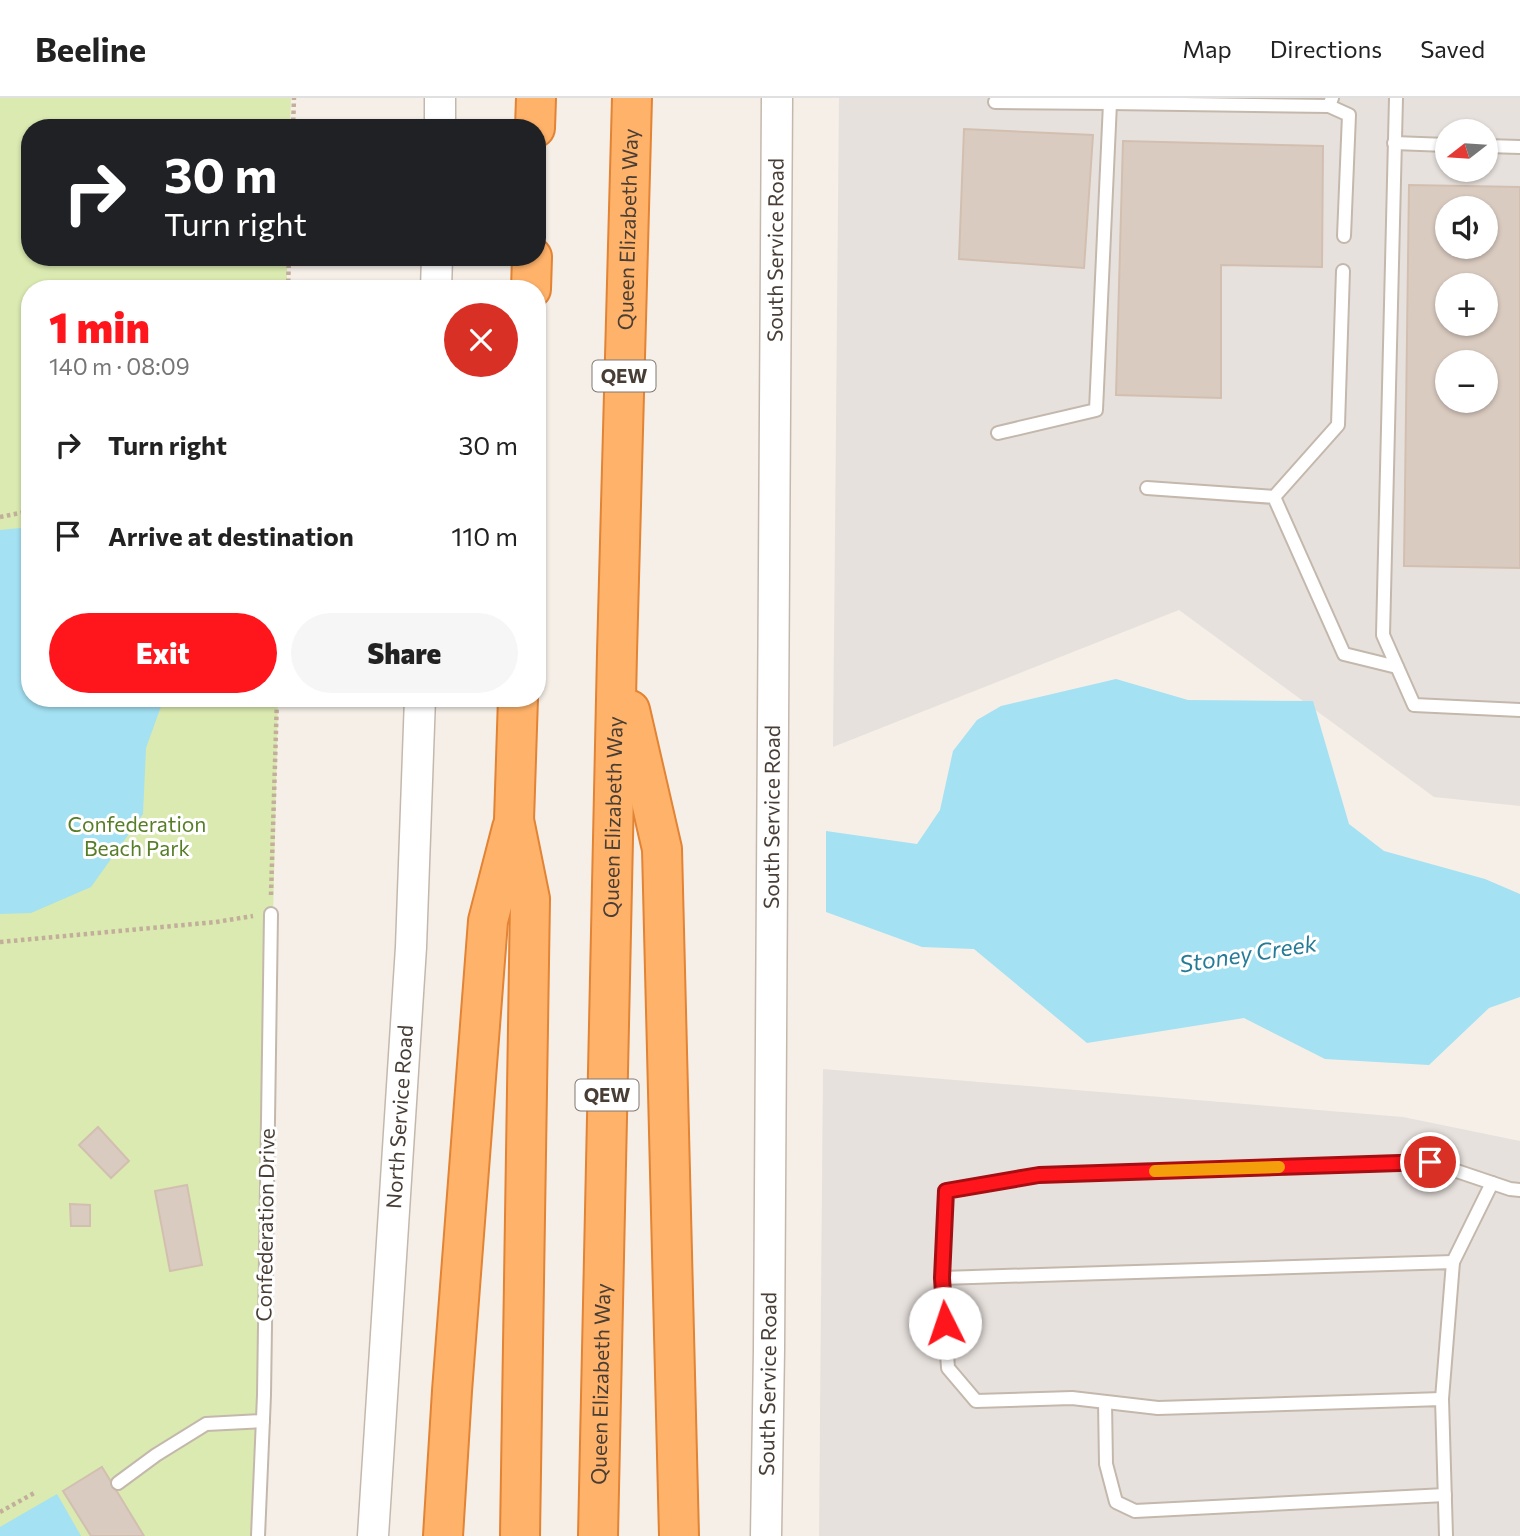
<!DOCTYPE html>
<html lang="en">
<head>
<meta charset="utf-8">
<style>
	:root { --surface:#fff; --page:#f6f6f6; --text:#222; --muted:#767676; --line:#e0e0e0; --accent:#ff151c }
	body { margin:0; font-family:Commissioner,sans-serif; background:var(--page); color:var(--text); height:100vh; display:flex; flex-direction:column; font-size:26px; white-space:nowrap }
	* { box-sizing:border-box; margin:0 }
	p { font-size:23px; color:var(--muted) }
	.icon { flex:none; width:38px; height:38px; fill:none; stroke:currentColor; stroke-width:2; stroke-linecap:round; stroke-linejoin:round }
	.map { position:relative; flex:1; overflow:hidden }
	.sheet { position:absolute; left:21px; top:182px; width:525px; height:427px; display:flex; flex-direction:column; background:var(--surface); border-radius:28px; box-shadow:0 2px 5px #0004 }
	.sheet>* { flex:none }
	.banner { position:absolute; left:21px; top:21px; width:525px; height:147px; border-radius:28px; box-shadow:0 2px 5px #0004; background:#202124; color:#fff; overflow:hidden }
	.needle { width:46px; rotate:253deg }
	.buttons { position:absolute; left:1435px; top:21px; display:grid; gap:14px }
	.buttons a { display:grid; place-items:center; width:63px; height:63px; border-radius:50%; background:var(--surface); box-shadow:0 2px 5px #0004; font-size:35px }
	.pin { position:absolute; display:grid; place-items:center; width:60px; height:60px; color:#fff; margin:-30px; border:4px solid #fff; border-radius:50%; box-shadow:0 2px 7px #0007 }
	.me { position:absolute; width:77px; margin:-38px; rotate:356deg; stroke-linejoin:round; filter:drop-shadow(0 0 5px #0008) }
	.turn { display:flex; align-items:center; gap:24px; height:147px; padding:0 28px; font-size:32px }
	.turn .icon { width:91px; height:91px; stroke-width:2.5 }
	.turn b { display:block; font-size:49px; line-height:60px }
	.round { display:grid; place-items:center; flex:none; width:74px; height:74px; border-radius:37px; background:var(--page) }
	.head { display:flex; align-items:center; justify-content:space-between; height:119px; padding:0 28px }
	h1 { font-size:42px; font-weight:800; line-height:52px; color:var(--accent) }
	.action { display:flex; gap:14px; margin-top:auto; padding:14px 28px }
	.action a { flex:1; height:80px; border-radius:42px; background:var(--accent); color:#fff; font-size:28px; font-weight:800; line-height:80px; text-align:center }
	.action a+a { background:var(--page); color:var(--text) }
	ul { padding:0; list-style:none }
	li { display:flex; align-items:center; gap:21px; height:91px; padding:0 28px }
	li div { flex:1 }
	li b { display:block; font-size:26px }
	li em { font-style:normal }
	header { display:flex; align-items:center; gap:42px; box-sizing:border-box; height:98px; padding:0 35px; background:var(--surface); border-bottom:2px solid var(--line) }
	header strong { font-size:33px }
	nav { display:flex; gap:38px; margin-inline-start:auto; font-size:24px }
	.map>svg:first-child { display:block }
	.industrial { fill:#e7e1dd; fill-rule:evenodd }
	.green { fill:#daeab0 }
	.water { fill:#a3e1f3 }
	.building { fill:#dacbc0; stroke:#d2bfb0; stroke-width:2; fill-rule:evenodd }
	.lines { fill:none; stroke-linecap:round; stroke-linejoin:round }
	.service-casing { stroke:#c4b8ad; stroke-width:16 }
	.tertiary-casing { stroke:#c4b8ad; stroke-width:33 }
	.motorway-casing { stroke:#e38334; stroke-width:42 }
	.path { stroke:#c3ae9b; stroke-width:4.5; stroke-dasharray:3.5 3.5; stroke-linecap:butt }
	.service { stroke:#fff; stroke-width:12 }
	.tertiary { stroke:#fff; stroke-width:30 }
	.motorway { stroke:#ffb269; stroke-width:38 }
	.route-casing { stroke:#a60e12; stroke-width:18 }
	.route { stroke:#ff151c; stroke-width:12 }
	.slow { stroke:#f59e0b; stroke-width:12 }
	.labels { text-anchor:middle; stroke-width:6; stroke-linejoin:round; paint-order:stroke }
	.shield { fill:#fff; stroke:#7f7872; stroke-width:2 }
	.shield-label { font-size:19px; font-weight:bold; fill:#483e36 }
	.street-label { font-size:21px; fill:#483e36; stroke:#fff }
	.park-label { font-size:21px; fill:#577d27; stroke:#fff }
	.water-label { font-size:23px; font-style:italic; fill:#267b97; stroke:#fff }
</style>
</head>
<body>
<header>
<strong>Beeline</strong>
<nav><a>Map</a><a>Directions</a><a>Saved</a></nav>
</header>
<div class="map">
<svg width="1520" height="1438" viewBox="0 0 1520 1438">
	<rect width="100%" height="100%" fill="#f5efe8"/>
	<g class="industrial">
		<path d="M839,0H1520V708L1434,699L1179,512L833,649ZM1447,33H1486V72H1447ZM1447,110H1486V149H1447ZM1447,187H1486V226H1447ZM1447,264H1486V303H1447Z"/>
		<path d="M823,971L1403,1019L1520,1043V1438H819Z"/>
	</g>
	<path class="green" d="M0,0H291L290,30H30V159H287V191H30V600H278L259,1438H0Z"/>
	<g class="water">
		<path d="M30,429V600H164L146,650L143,716L91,789L31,815L0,816V432Z"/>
		<path d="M1116,581L1188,602L1313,603L1349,726L1384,753L1485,781L1520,796V899L1489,910L1429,967L1325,961L1244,920L1087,945L974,851L922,849L826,814V733L917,746L940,712L953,653L977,622L1001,608Z"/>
		<path d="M57,1396L81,1438H0V1429Z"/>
	</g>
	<g class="building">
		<path d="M964,31L1093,37L1084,170L959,161Z"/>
		<path d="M1123,43L1323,48L1322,169L1221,167V300L1116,297Z"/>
		<path d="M1409,87L1520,89V470L1404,468ZM1447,110H1486V149H1447ZM1447,187H1486V226H1447ZM1447,264H1486V303H1447Z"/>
		<path d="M98,1029L129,1063L111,1080L79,1047Z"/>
		<path d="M187,1087L202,1167L170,1173L155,1093Z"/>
		<path d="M70,1106L90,1107V1128H71Z"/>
		<path d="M102,1369L144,1438H91L63,1393Z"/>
	</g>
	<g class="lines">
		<g class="service-casing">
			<g id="service">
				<path d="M1111,0L1110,5L1329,8L1332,0"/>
				<path d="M1396,0L1383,537L1414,607L1520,612"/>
				<path d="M995,4L1110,5L1096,312L998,335"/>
				<path d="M1329,8L1349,17L1344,138"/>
				<path d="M1394,45L1447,47"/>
				<path d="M1486,48L1520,49"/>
				<path d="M1147,390L1274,399L1344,556L1397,569"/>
				<path d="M1274,399L1338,327L1343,173"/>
				<path d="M1453,1164L1492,1085"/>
				<path d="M942,1180L1453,1164L1442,1301"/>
				<path d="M1105,1304L1106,1366L1116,1404L1135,1413L1445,1397"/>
				<path d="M118,1385L156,1357L206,1326L263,1323"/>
				<path d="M258,1438L264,1297L271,816"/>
				<path d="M1446,1438L1442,1301L1158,1310L1072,1300L976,1303L948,1270L942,1180L946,1093L1039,1077L1430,1064L1510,1091L1520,1092"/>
			</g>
		</g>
		<g class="tertiary-casing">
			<g id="tertiary">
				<path d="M440,30V0"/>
				<path d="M436,191L437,159"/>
				<path id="s1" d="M373,1438L411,849L420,600"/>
				<path id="s2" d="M766,1438L769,1252L777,0"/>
			</g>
		</g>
		<g class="motorway-casing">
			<g id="motorway">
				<path d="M535,30L536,0"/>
				<path d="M531,191L532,159"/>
				<path d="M518,600L514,722L530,801L520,1438"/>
				<path d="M630,612L662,751L679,1438"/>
				<path d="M443,1438L452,1293L488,823L512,730"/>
				<path id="s3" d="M598,1438L617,555L632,0"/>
			</g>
		</g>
		<g class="path">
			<path d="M293,30L294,0"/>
			<path d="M288,191L289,159"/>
			<path d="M0,419L30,413"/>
			<path d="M271,797L277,600"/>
			<path d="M0,844L216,824L253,818"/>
			<path d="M0,1414L36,1394"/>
		</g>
		<use href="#service" class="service"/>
		<use href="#tertiary" class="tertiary"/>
		<use href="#motorway" class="motorway"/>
	</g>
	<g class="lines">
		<g class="route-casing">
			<path id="route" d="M945,1225L942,1180L946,1093L1039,1077L1430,1064"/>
		</g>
		<use href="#route" class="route"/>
		<path class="slow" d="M1155,1073L1279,1069"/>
	</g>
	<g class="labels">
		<g class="shield">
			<rect x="592.5" y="262.5" width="63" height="31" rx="5"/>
			<rect x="575.5" y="981.5" width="63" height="31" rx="5"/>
		</g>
		<g class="shield-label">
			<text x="624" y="285">QEW</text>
			<text x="607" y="1004">QEW</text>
		</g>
		<g class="street-label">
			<text dy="7" stroke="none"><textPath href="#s3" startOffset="1307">Queen Elizabeth Way</textPath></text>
			<text dy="7" stroke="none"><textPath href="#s2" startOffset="1286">South Service Road</textPath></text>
			<text dy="7" stroke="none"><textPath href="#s3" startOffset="719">Queen Elizabeth Way</textPath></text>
			<text dy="7" stroke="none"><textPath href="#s2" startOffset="719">South Service Road</textPath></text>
			<text dy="7" stroke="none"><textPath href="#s1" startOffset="420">North Service Road</textPath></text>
			<text transform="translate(266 1127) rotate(-89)" y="7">Confederation Drive</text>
			<text dy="7" stroke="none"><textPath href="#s3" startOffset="152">Queen Elizabeth Way</textPath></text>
			<text dy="7" stroke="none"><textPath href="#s2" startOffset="152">South Service Road</textPath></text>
		</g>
		<g class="park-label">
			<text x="137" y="734">Confederation<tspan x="137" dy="24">Beach Park</tspan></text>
		</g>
		<g class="water-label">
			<text transform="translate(1248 856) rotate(-9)" y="8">Stoney Creek</text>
		</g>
	</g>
</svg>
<div class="buttons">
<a><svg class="needle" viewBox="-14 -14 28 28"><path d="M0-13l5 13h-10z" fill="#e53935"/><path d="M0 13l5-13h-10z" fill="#767676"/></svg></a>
<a><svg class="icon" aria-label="sound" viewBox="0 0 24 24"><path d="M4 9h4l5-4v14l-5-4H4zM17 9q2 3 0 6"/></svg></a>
<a>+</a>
<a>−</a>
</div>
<div class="pin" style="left:1430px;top:1064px;background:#d93025"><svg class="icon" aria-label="arrive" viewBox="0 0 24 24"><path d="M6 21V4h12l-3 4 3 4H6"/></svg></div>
<svg class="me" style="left:945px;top:1225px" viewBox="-20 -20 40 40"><circle r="19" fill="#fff"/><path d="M0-13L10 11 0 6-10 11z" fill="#ff151c"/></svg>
<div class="banner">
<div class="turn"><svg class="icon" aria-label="right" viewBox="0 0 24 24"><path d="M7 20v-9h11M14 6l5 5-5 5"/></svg><div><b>30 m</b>Turn right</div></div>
</div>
<section class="sheet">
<div class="head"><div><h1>1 min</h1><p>140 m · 08:09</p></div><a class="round" style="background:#d93025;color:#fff"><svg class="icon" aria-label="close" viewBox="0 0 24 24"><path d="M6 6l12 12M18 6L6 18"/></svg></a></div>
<ul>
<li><svg class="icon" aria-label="right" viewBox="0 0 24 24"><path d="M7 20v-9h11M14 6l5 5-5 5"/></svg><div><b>Turn right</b></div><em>30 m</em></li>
<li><svg class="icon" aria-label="arrive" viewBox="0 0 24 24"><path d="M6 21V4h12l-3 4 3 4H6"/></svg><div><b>Arrive at destination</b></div><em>110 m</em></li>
</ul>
<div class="action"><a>Exit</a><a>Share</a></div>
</section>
</div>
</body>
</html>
